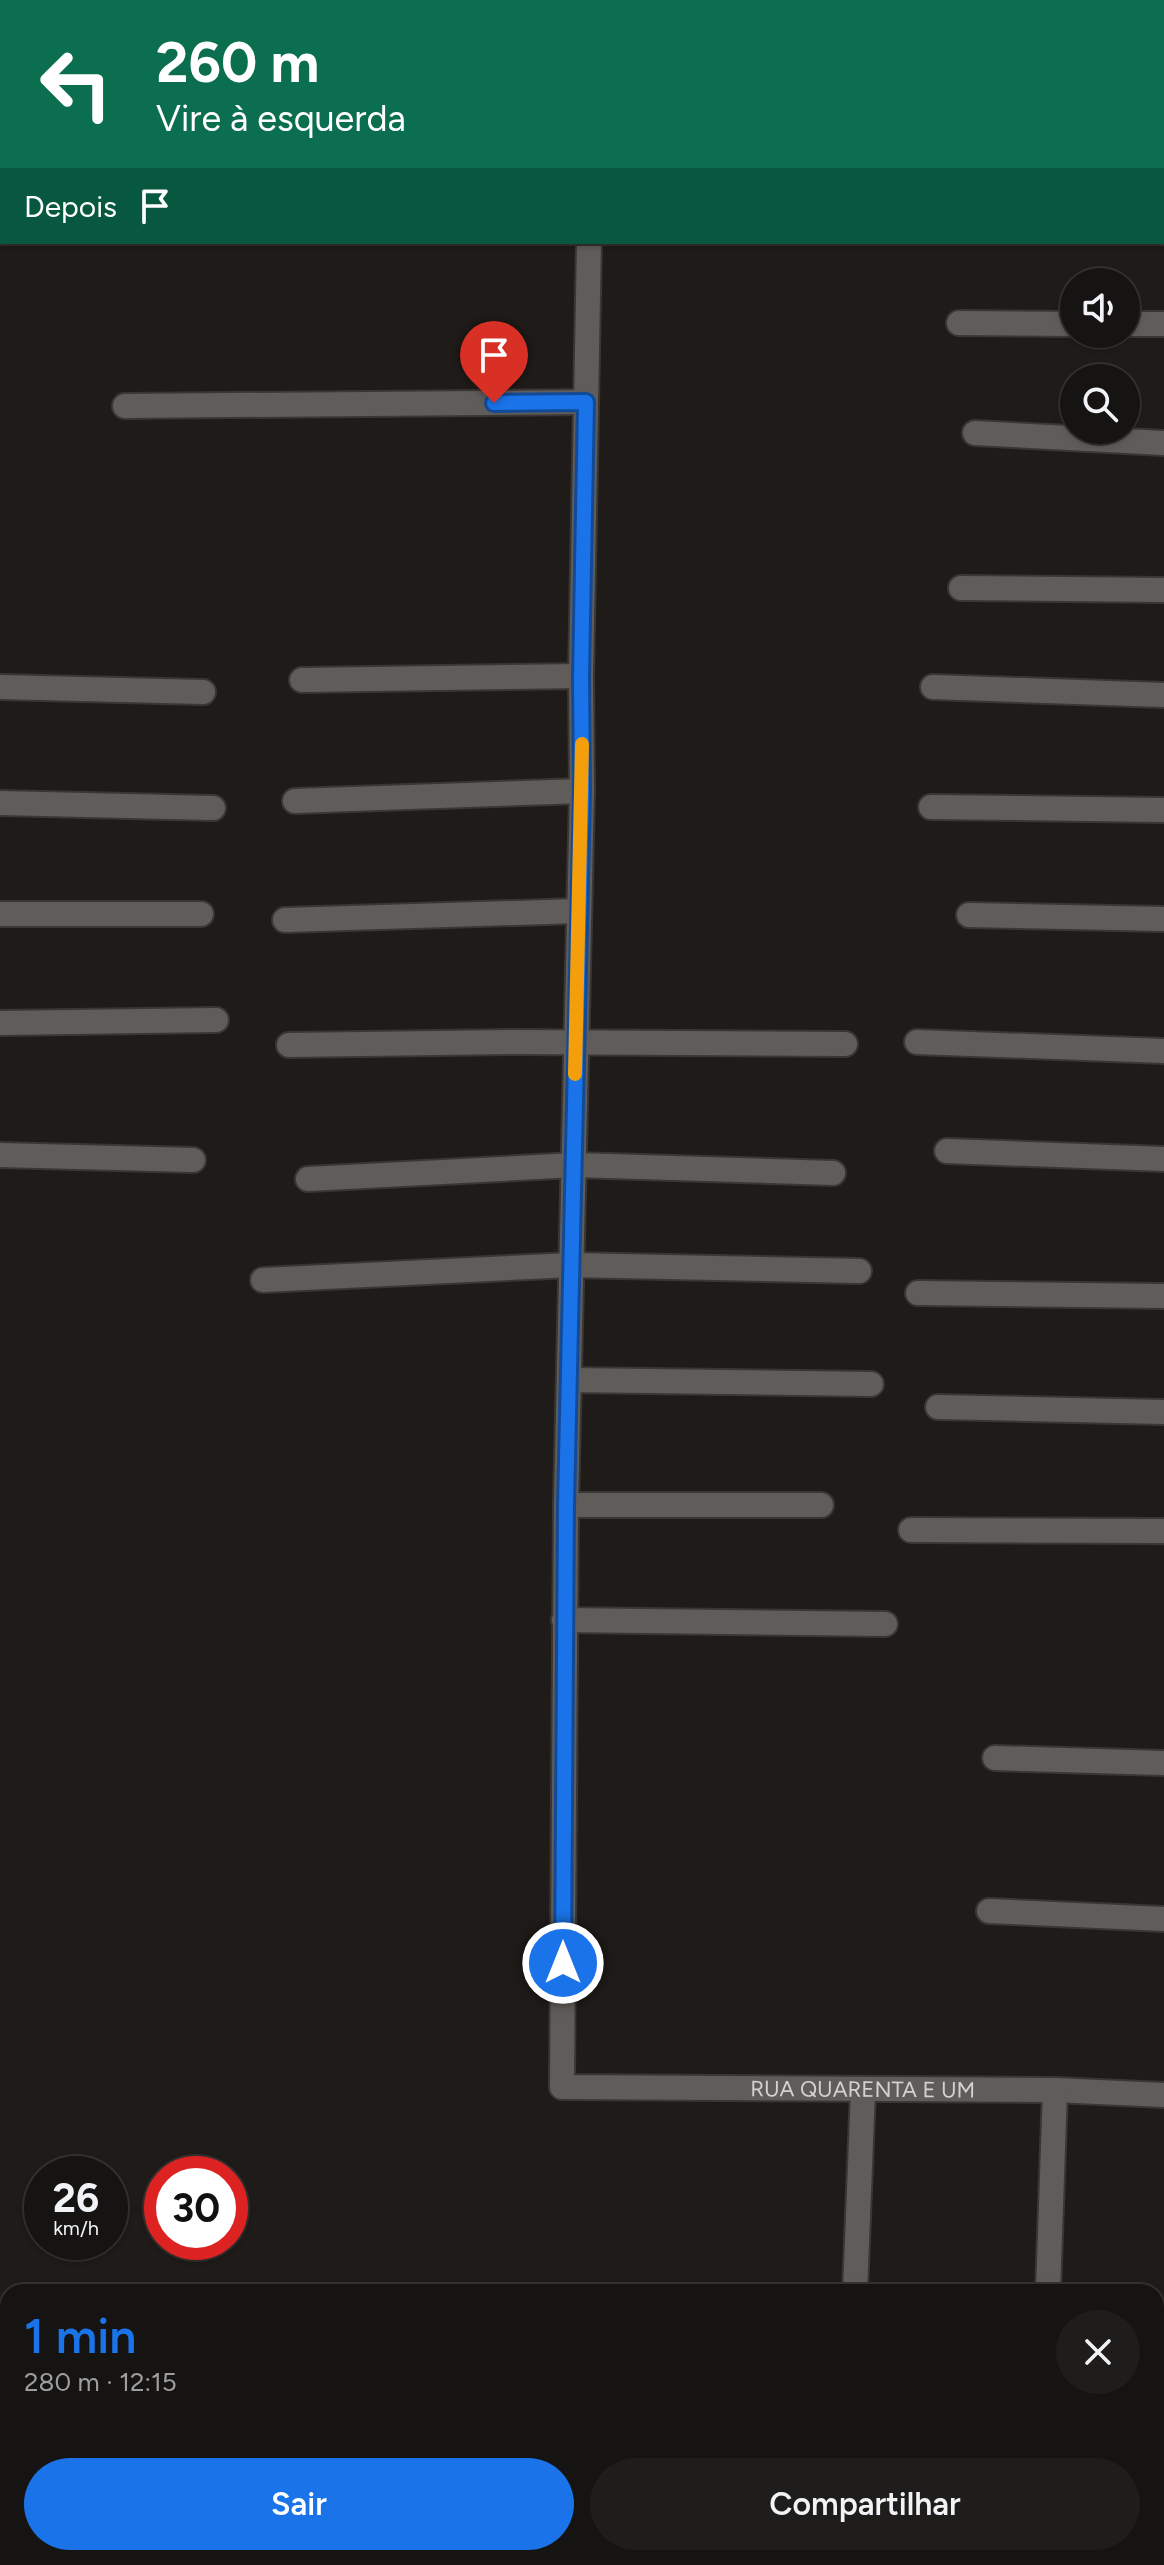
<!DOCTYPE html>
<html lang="pt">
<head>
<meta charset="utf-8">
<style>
	:root { --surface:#161412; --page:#1f1d1b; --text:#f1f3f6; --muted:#9e9e9f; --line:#353332; --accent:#1a73e8 }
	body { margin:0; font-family:Figtree,sans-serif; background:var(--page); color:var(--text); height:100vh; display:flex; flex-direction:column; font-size:30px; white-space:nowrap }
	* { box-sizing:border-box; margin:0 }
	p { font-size:26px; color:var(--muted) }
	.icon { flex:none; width:44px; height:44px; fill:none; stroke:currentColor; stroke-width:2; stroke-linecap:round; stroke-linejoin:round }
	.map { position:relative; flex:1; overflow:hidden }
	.sheet { position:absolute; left:0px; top:2284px; width:1164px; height:282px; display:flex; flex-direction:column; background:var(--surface); border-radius:24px 24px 0 0; box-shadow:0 2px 6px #0004,0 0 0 2px var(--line) }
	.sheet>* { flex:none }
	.guide { position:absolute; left:0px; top:0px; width:1164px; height:244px; box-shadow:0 2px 6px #0004,0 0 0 2px var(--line); background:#0b6e4f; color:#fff; overflow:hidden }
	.tools { position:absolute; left:1060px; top:268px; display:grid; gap:16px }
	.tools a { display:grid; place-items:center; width:80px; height:80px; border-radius:50%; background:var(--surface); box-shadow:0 2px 6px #0004,0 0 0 2px var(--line); font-size:40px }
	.speed { position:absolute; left:24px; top:2156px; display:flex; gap:16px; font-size:40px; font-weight:700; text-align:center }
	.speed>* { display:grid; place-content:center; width:104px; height:104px; border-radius:50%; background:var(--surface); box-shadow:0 2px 6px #0004,0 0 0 2px var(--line); line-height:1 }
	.speed small { font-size:20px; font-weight:400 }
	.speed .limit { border:12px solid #d22; background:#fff; color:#111 }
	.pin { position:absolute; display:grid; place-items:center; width:68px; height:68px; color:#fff; margin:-82px -34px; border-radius:50% 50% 50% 0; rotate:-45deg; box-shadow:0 0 8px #0007 }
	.pin .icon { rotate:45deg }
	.me { position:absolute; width:88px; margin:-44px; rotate:0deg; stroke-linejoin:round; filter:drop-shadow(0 0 6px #0008) }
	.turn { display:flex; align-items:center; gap:28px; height:168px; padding:0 24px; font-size:36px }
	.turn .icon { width:104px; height:104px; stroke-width:2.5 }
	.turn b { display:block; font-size:56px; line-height:68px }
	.then { display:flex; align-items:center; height:76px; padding:0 24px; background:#0003; gap:16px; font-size:30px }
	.round { display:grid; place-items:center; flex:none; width:84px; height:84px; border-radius:42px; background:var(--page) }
	.head { display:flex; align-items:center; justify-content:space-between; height:136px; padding:0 24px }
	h1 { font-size:48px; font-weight:600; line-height:60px; color:var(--accent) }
	.button { display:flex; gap:16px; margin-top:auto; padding:16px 24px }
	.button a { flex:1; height:92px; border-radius:48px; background:var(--accent); color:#fff; font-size:32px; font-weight:600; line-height:92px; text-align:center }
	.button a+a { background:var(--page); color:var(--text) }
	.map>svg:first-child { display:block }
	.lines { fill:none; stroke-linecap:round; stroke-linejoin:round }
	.minor-casing { stroke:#393735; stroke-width:28 }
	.minor { stroke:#605c59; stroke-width:24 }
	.route-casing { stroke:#114b97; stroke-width:20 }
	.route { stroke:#1a73e8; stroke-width:14 }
	.slow { stroke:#f59e0b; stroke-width:14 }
	.labels { text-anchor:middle; stroke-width:8; stroke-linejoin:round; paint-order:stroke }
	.street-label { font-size:22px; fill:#d4d2d0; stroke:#1e1b18 }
</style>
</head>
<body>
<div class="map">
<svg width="1164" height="2565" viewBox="0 0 1164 2565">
	<rect width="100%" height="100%" fill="#1e1b18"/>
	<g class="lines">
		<g class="minor-casing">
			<g id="minor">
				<path d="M593,2V0"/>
				<path d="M1162,90H1164"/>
				<path d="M1162,204H1164"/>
				<path d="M0,224H2"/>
				<path id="s1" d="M589,242L581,676L582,791L566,1505L562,2087L1055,2090L1164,2095"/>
				<path d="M959,323L1074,324"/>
				<path d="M1126,324H1164"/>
				<path d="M125,406L586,402"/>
				<path d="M975,433L1164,443"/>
				<path d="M961,588L1164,590"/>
				<path d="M302,680L581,676"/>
				<path d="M0,687L203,692"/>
				<path d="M933,687L1164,695"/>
				<path d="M295,801L582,791"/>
				<path d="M0,803L213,808"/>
				<path d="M931,807L1164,810"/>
				<path d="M0,914H201"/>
				<path d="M969,915L1164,919"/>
				<path d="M285,920L578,911"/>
				<path d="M0,1023L216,1020"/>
				<path d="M917,1042L1164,1051"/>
				<path d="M289,1045L512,1042L845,1044"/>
				<path d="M947,1151L1164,1159"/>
				<path d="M0,1155L193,1160"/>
				<path d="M308,1179L575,1165L833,1173"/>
				<path d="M263,1280L572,1265L859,1271"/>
				<path d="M918,1293L1164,1296"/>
				<path d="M569,1380L871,1384"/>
				<path d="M938,1407L1164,1412"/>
				<path d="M566,1505H821"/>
				<path d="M911,1530L1164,1531"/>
				<path d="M564,1620L885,1624"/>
				<path d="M995,1758L1164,1763"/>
				<path d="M989,1911L1164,1919"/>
				<path d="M855,2292L863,2090"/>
				<path d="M1048,2292L1055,2090"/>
			</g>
		</g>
		<use href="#minor" class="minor"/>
	</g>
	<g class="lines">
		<g class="route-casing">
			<path id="route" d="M494,403L586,402L581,676L582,791L566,1505L563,1963"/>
		</g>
		<use href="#route" class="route"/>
		<path class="slow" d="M575,1074L582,744"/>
	</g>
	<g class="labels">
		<g class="street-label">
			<text dy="8" stroke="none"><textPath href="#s1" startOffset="2146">RUA QUARENTA E UM</textPath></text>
		</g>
	</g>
</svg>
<div class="tools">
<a><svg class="icon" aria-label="sound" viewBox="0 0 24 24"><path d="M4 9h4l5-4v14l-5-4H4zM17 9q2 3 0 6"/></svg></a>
<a><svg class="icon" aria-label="search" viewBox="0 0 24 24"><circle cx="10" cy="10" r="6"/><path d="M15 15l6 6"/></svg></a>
</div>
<div class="speed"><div>26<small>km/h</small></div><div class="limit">30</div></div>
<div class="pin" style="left:494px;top:403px;background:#d93025"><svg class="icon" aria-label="arrive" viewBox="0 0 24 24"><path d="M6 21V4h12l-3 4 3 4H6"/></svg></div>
<svg class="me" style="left:563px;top:1963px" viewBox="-20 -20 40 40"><circle r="17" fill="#1a73e8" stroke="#fff" stroke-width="3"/><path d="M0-11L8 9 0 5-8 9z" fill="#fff"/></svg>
<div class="guide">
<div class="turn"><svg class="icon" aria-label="left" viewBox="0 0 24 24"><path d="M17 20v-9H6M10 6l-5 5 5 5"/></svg><div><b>260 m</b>Vire à esquerda</div></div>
<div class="then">Depois<svg class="icon" aria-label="arrive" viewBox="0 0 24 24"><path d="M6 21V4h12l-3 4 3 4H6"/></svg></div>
</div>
<section class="sheet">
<div class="head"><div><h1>1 min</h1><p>280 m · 12:15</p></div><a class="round"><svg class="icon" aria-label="close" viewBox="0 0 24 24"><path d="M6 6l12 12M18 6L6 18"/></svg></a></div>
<div class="button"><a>Sair</a><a>Compartilhar</a></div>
</section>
</div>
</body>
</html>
